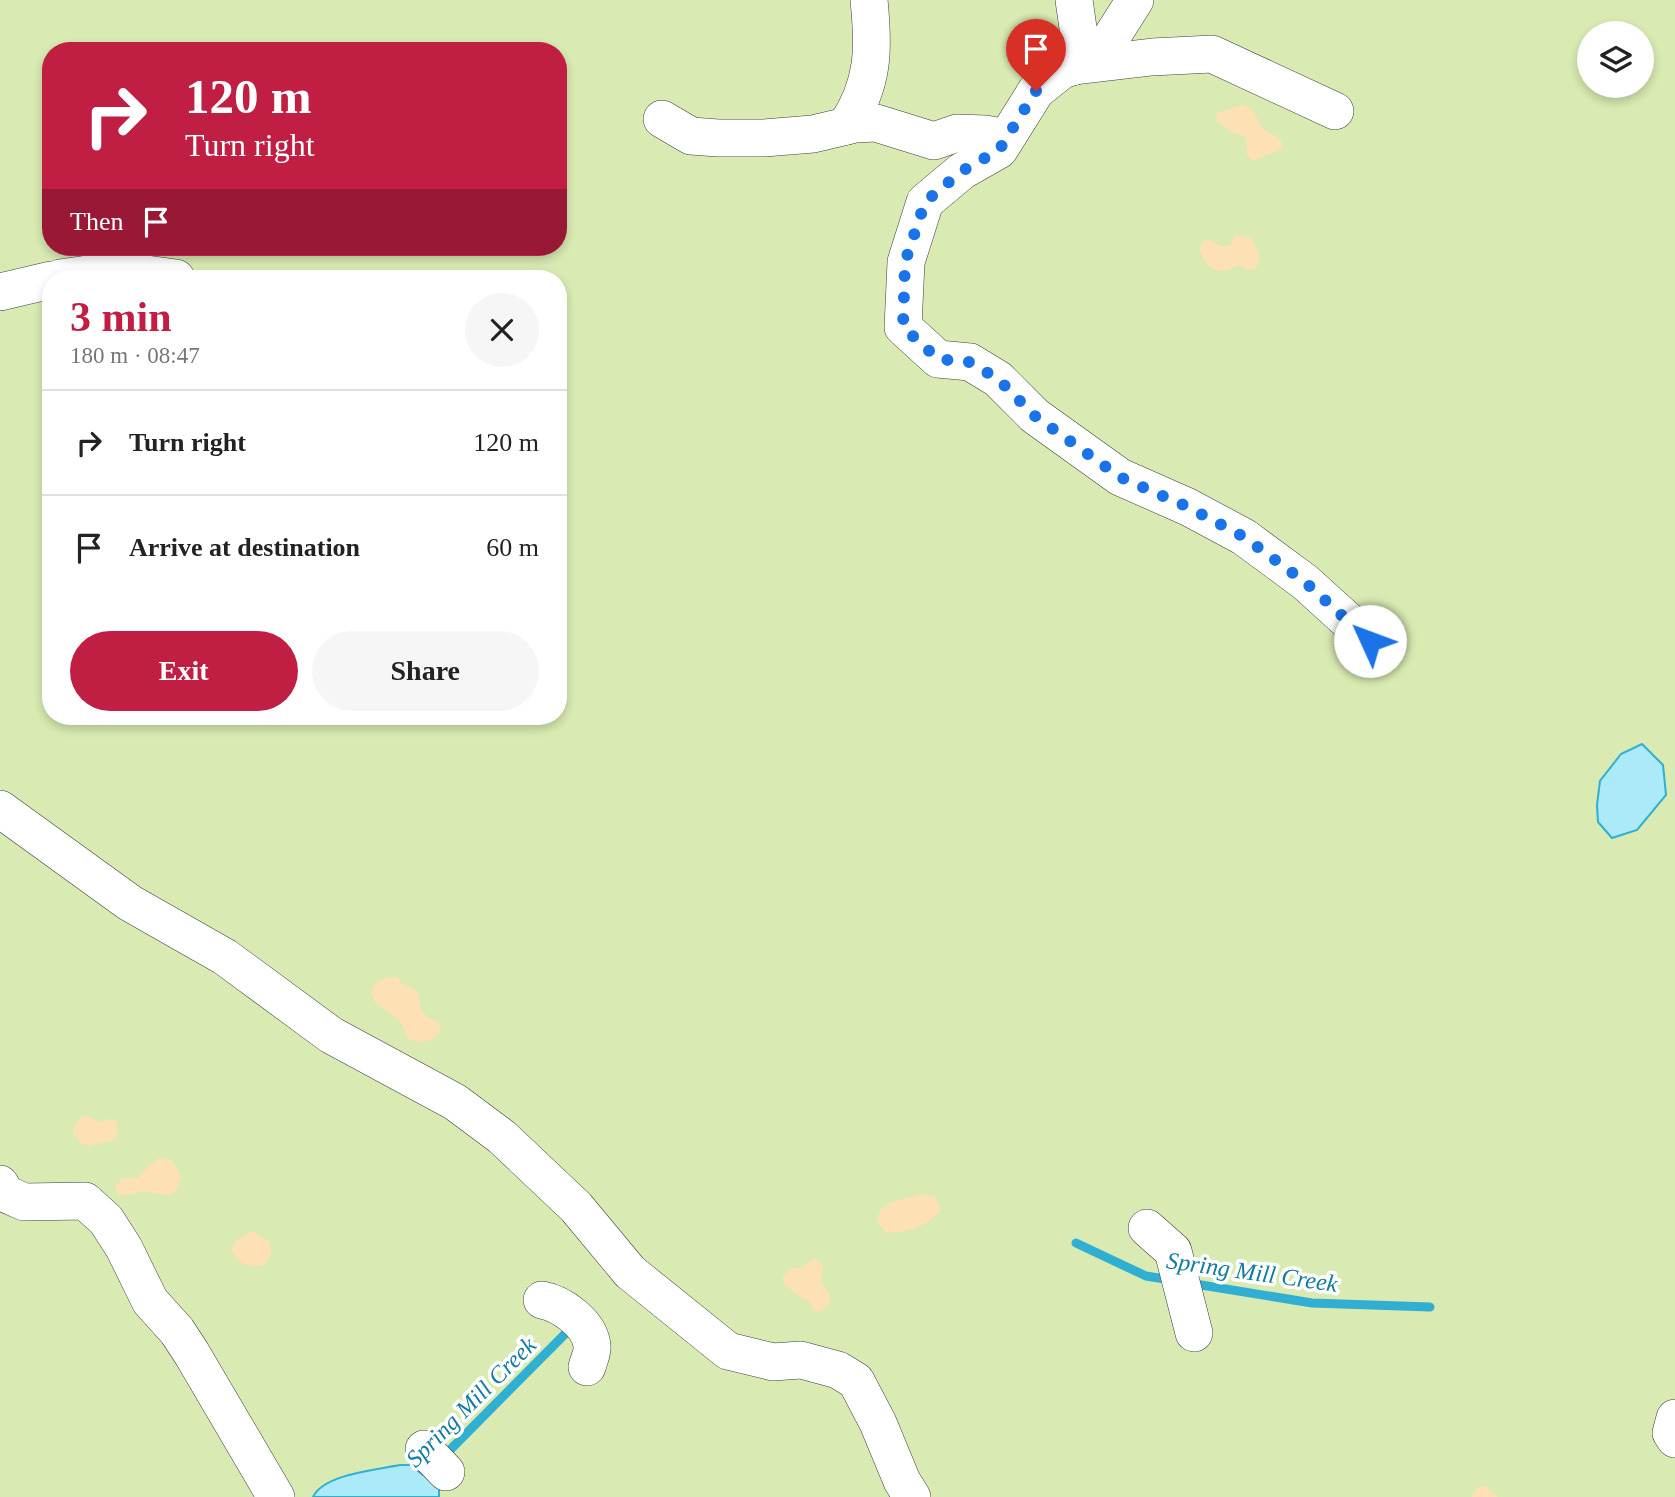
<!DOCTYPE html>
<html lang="en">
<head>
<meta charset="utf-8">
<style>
	:root { --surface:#fff; --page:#f6f6f6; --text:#222; --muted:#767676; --line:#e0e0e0; --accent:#c01e43 }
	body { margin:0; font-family:"Times New Roman",serif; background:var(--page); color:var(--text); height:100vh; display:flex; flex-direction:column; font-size:26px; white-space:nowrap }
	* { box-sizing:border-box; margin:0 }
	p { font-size:23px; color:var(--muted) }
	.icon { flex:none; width:38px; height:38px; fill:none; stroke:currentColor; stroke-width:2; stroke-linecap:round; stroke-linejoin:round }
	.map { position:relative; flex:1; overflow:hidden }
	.sheet { position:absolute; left:42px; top:270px; width:525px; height:455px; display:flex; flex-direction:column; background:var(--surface); border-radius:28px; box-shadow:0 4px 10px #0003 }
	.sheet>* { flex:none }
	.guide { position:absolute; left:42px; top:42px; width:525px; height:214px; border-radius:28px; box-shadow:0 4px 10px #0003; background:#c01e43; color:#fff; overflow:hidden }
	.tools { position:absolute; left:1577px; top:21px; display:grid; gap:14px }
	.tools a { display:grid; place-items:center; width:77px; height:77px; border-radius:50%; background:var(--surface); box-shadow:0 4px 10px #0003; font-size:35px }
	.pin { position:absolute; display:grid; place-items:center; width:60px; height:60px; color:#fff; margin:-72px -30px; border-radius:50% 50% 50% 0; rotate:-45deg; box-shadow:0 0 7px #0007 }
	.pin .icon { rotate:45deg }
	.me { position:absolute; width:77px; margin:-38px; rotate:313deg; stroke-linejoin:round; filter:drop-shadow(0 0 5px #0008) }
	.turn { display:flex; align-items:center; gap:24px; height:147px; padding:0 28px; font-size:32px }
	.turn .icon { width:91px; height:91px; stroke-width:2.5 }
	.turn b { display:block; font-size:49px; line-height:60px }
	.then { display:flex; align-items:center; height:66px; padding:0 28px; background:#0003; gap:14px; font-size:26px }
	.round { display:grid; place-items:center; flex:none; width:74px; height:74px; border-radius:37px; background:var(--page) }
	.head { display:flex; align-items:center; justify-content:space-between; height:119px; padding:0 28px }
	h1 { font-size:42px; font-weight:700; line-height:52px; color:var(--accent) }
	.primary-button { display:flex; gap:14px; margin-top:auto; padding:14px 28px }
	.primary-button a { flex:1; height:80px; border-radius:42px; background:var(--accent); color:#fff; font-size:28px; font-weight:700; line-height:80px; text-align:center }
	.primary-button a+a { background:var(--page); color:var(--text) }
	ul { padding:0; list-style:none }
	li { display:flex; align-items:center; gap:21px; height:105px; padding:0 28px; border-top:2px solid var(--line) }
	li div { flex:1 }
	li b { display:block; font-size:26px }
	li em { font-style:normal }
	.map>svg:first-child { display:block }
	.green { fill:#d9eab2; fill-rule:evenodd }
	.sand { fill:#fde0b4 }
	.water { fill:#aceaf9; stroke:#30afd3; stroke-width:2 }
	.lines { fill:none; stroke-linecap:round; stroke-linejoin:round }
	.stream { stroke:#30afd3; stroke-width:9 }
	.minor-casing { stroke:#3e3e3e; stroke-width:38 }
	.minor { stroke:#fff; stroke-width:37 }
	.route { stroke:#1a73e8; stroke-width:12; stroke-dasharray:0 21.6 }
	.labels { text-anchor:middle; stroke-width:7; stroke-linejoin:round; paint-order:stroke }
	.water-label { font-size:24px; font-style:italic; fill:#107ca1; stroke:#fff }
</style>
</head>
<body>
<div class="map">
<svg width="1675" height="1497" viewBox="0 0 1675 1497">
	<rect width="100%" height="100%" fill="#fff7ea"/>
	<path class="green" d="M0,0H1675V1497H0ZM1589,33H1642V86H1589ZM51,51H558V247H51ZM51,278H558V716H51Z"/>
	<g class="sand">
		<path d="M1243,105L1253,110L1262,128L1281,139L1282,149L1252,161L1247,155L1246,137L1232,132L1216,121L1217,113Z"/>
		<path d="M1235,235L1251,238L1258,251L1260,261L1255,269H1246L1240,265C1234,266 1228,271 1223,271C1210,272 1202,258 1199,248L1205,240L1212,241L1223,247L1230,245Z"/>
		<path d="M391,977H397L405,986L418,991C421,1013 419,1012 439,1023L441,1031C433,1042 421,1045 408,1039L400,1021L375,1002L371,994C373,983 381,978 391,977Z"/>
		<path d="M88,1116L100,1122L107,1119L116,1120C121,1140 113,1141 96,1144C91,1145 91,1147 85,1145C79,1144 77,1138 73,1134L74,1126L81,1117Z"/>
		<path d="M158,1158L171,1160L181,1175C175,1207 163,1191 142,1192C133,1193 127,1196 118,1195L115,1186L122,1178H137Z"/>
		<path d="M922,1194L935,1197L941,1210C927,1227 908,1232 887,1233L877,1222L880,1210L892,1202Z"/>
		<path d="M253,1231L270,1242L271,1255L264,1265C249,1269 238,1264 231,1250C235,1239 243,1235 253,1231Z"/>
		<path d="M815,1258L823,1264L821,1282C831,1293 836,1304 819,1312L813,1310L809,1301L800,1297L783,1283V1276L792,1268H801Z"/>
		<path d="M1479,1486L1487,1487L1498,1497H1471Z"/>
	</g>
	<g class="water">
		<path d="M1642,744L1663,765L1666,795L1637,830L1612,838L1598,822L1597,805L1600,781L1621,754Z"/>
		<path d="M400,1465H410L439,1487V1497H313C324,1474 376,1470 400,1465Z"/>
	</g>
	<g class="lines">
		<g class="stream">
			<path d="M1076,1243L1146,1276L1171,1280"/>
			<path d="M1189,1283L1312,1303L1430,1307"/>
			<path d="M443,1457L565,1334"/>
		</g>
		<g class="minor-casing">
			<g id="minor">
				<path d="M1074,0L1080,42L1075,66"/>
				<path d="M1095,63L1135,0"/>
				<path d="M1335,111L1212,54L1152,57L1075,66L1062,70L1036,91L999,150L962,171L925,202L906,262L903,327L938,359L970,362L998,379L1035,416L1120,477L1188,507L1244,537L1305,582L1370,641"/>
				<path d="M662,119L691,136L718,138H764L813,134L855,124L876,123L934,141L957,133L985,134L1006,138"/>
				<path d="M846,126C874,84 874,49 869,0"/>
				<path d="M60,278L116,270L176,278"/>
				<path d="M0,292L51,280"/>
				<path d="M0,809L130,903L225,957L331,1035L455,1102L502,1137L576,1207L630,1272L728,1351L773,1362L801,1360L838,1370L856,1381L878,1423L902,1481L912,1497"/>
				<path d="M0,1184L6,1194L24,1202L85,1201L106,1220L124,1248L150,1301L177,1331L192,1354L276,1497"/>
				<path d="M1147,1228L1173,1251L1194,1333"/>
				<path d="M542,1300C562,1304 589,1323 592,1345C593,1352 589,1360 587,1367"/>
				<path d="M1675,1418L1671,1433L1675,1439"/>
				<path d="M424,1449L446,1472"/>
			</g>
		</g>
		<use href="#minor" class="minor"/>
	</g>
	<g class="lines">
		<path class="route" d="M1036,91L999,150L962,171L925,202L905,262L903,327L938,359L970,362L998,379L1035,416L1120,477L1188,507L1244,537L1305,582L1370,641"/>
	</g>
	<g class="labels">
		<g class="water-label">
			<text transform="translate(1252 1272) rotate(8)" y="8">Spring Mill Creek</text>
			<text transform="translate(471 1402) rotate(-45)" y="8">Spring Mill Creek</text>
		</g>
	</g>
</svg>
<div class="tools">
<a><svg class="icon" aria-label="layers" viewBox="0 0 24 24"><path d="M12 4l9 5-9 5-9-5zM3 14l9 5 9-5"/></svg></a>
</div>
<div class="pin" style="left:1036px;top:91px;background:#d93025"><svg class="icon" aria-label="arrive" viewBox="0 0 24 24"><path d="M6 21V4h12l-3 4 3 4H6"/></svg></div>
<svg class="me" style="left:1370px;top:641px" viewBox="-20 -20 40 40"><circle r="19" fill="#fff"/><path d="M0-13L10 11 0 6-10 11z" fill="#1a73e8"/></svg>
<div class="guide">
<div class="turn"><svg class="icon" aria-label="right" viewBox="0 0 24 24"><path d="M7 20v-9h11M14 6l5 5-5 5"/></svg><div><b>120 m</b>Turn right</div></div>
<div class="then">Then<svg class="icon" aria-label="arrive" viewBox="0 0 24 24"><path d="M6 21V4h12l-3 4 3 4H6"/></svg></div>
</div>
<section class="sheet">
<div class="head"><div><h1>3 min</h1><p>180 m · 08:47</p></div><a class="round"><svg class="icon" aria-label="close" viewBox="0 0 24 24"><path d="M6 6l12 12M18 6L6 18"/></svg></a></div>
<ul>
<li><svg class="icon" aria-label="right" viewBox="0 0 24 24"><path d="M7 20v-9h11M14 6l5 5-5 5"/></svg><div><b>Turn right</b></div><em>120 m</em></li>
<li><svg class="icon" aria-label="arrive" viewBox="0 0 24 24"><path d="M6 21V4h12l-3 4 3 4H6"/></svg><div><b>Arrive at destination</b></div><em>60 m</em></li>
</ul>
<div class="primary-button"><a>Exit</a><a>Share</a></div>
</section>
</div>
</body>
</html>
